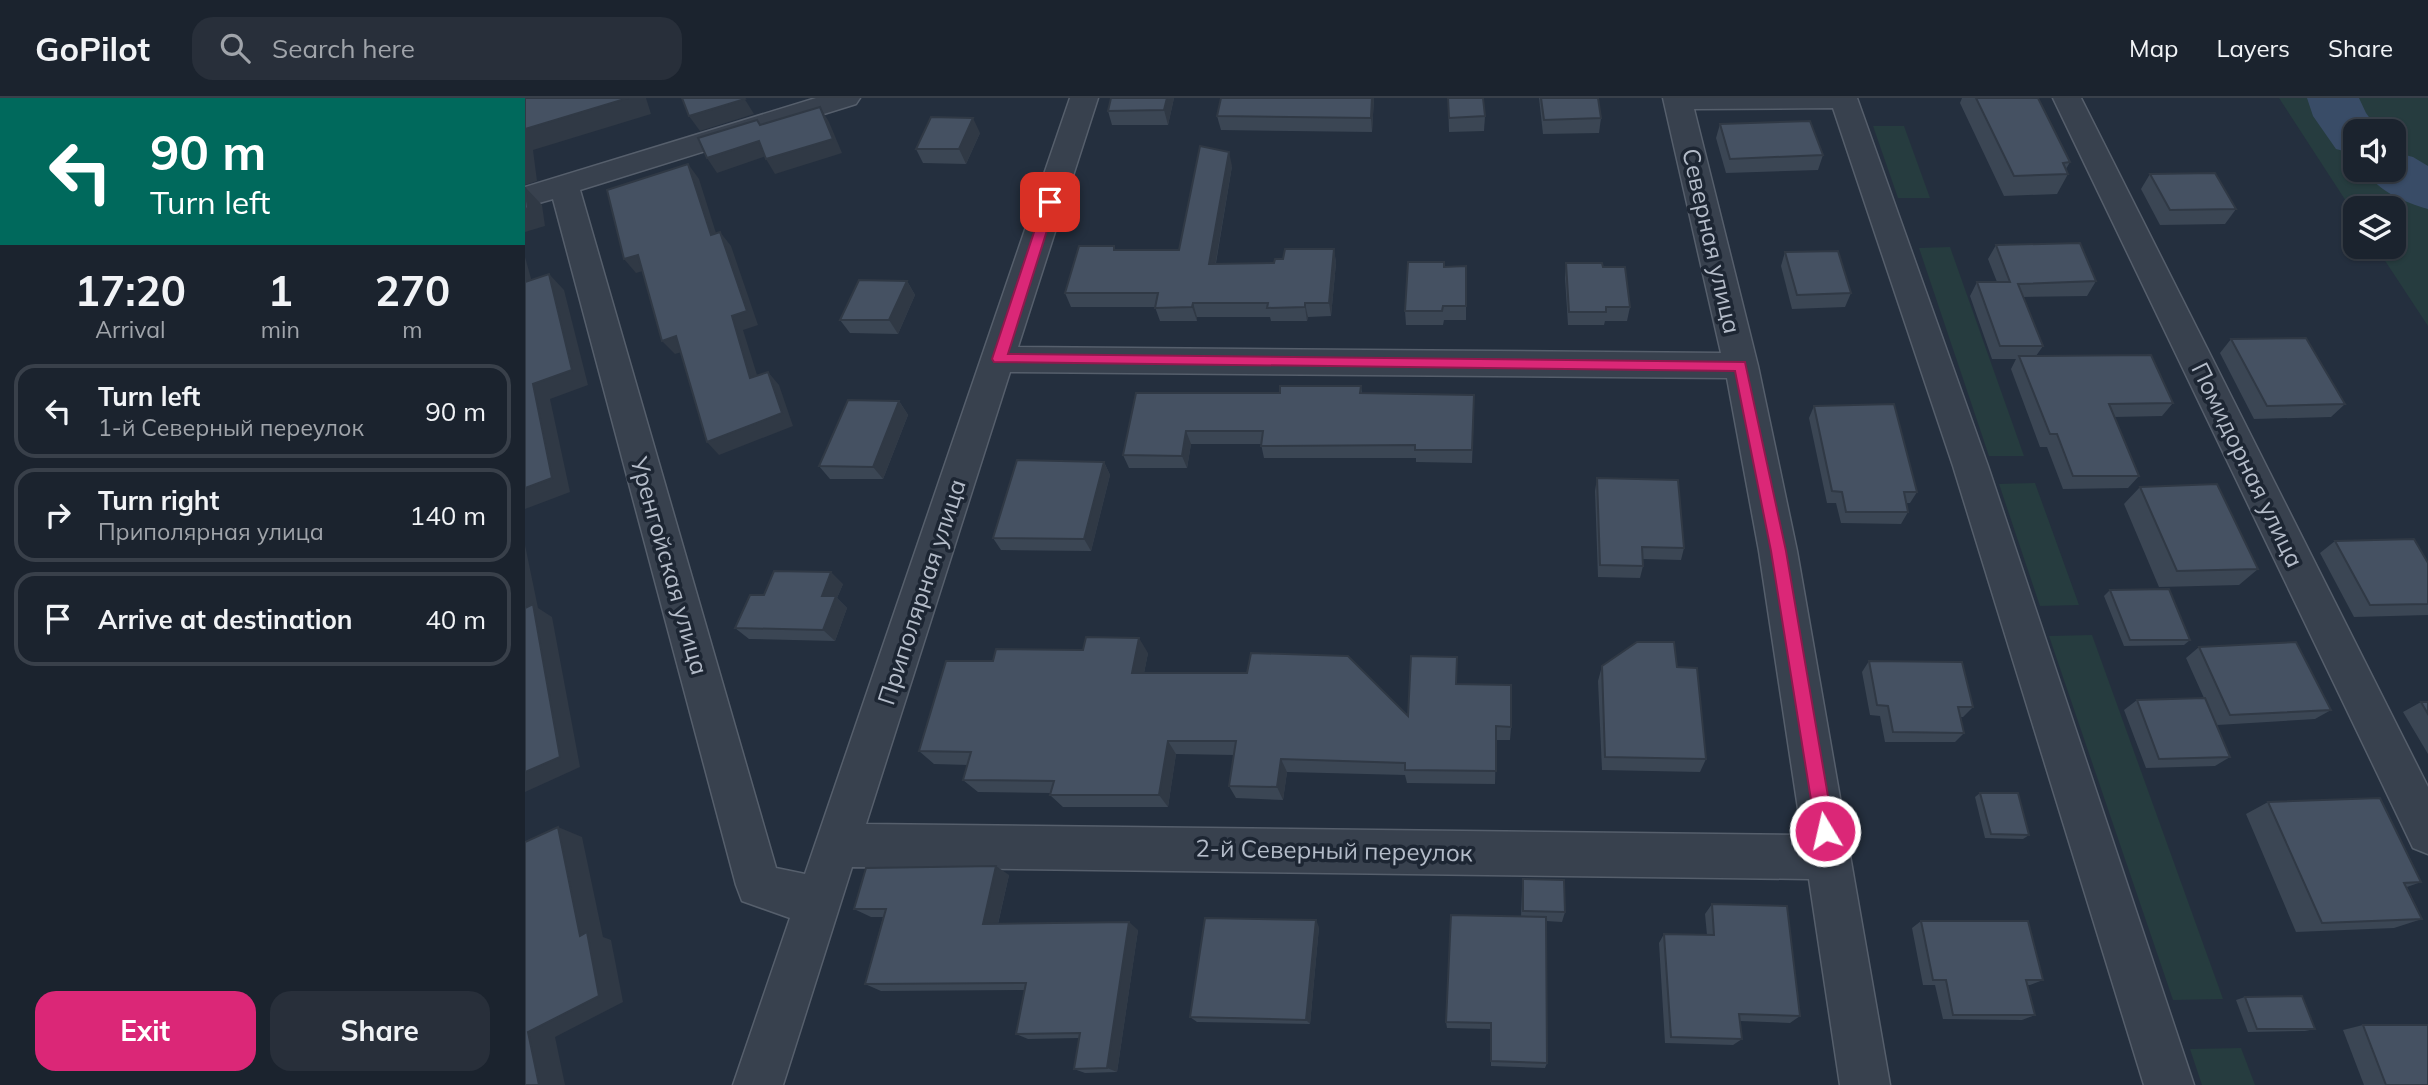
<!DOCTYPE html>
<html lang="en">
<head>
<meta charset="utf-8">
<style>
	:root { --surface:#1b232e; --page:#282f3a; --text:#f1f3f6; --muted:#a0a4aa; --line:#39404a; --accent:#db2777 }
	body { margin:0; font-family:Mulish,sans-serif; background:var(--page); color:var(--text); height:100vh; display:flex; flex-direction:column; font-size:26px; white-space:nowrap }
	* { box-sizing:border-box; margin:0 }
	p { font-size:23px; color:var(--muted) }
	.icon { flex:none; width:38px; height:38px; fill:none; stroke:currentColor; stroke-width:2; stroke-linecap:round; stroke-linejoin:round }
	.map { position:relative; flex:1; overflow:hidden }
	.side { display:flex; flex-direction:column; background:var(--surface); width:525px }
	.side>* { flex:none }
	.top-card { background:#00695c; color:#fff; overflow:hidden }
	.buttons { position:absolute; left:1818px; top:21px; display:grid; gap:14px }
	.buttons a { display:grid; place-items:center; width:63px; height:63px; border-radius:14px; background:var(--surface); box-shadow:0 2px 5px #0004,0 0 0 2px var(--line); font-size:35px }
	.pin { position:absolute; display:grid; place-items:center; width:60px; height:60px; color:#fff; margin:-30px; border-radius:14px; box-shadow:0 4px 10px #0006 }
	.me { position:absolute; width:77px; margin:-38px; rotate:351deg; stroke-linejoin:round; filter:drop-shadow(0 0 5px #0008) }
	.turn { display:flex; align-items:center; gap:24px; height:147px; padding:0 35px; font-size:32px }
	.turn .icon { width:91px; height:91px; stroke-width:2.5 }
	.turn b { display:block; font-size:49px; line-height:60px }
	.eta { display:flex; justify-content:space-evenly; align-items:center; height:119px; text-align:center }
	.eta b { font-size:42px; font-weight:700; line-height:49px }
	.primary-button { display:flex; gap:14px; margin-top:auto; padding:14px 35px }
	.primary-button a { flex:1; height:80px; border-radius:21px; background:var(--accent); color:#fff; font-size:28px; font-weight:700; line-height:80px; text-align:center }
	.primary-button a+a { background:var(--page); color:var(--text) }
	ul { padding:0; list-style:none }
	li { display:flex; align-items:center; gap:21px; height:94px; margin:0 14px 10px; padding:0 21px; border:4px solid var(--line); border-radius:21px }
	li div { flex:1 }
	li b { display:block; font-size:26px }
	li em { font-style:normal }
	header { display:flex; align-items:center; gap:42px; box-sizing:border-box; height:98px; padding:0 35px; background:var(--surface); border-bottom:2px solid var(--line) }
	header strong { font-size:33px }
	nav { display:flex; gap:38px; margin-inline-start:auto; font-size:24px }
	.search { width:490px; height:63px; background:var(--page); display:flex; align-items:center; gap:18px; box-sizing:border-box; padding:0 24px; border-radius:21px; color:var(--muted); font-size:26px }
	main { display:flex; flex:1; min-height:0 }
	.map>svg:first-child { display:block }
	.green { fill:#263c3f; fill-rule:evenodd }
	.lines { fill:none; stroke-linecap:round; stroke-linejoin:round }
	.river { fill:#394c67; fill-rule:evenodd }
	.minor-casing { stroke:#565f6c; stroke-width:3 }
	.minor { fill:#38414e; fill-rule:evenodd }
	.wall { fill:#3b4654 }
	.shaded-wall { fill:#303945 }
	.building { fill:#455162; stroke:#303945; stroke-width:2 }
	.route { fill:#db2777; stroke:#8e194d; stroke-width:2 }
	.labels { text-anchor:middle; stroke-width:7; stroke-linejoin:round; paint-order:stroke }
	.street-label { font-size:24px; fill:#b4bcc9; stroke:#1d2633 }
</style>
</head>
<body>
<header>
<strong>GoPilot</strong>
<div class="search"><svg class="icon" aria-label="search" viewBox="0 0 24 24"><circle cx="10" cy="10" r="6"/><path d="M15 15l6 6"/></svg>Search here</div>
<nav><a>Map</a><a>Layers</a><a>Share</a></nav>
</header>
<main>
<section class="side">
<div class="top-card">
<div class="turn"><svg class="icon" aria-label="left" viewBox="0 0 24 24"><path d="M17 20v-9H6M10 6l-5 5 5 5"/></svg><div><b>90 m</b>Turn left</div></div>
</div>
<div class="eta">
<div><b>17:20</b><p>Arrival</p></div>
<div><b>1</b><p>min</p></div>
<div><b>270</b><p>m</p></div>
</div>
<ul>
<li><svg class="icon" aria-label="left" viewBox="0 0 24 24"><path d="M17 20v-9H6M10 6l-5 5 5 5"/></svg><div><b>Turn left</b><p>1-й Северный переулок</p></div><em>90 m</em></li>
<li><svg class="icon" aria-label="right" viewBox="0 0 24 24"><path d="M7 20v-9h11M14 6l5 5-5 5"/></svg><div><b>Turn right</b><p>Приполярная улица</p></div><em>140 m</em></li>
<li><svg class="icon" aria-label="arrive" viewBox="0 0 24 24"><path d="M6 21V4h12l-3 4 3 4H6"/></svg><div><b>Arrive at destination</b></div><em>40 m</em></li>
</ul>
<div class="primary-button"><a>Exit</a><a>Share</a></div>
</section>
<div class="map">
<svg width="1903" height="987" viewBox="0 0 1903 987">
	<rect width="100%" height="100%" fill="#242f3e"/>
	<g class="green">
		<path d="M1754,0H1903V228L1851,149H1869V110H1830V117ZM1830,33H1869V72H1830Z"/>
		<path d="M1348,28H1379L1405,100H1373Z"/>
		<path d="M1425,149L1499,358H1464L1394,150Z"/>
		<path d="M1510,385L1554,507L1515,508L1474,386Z"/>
		<path d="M1567,537L1698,901L1648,902L1524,538Z"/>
		<path d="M1716,950L1730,987H1677L1665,951Z"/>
	</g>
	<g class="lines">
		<g class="river">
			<path d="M1782,0H1834L1841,15L1854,33H1830V56L1811,51L1788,18Z"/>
			<path d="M1869,54L1888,59L1903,68V111C1879,104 1854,94 1840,72H1869Z"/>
		</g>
		<g class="minor-casing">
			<g id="minor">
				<path d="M291,0H335L331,6L55,92L251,770L280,776L545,0H573L493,249L1196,255L1138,0H1332L1463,368L1669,987H1619L1428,368L1308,10L1169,11L1233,268L1272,453L1365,987H1315L1284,781L327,769L258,987H208L265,820L217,803L211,787L28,101L0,109V89ZM485,274L1202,280L1234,453L1277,737L341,726Z"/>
				<path d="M1528,0H1556L1903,689V756L1888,750Z"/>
			</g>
		</g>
		<use href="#minor" class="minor"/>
	</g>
	<g class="wall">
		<path d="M649,0L643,27H587L583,13Z"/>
		<path d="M696,0H849L847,34L696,32L692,18Z"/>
		<path d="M923,0L960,18L959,33L924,34Z"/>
		<path d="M1014,0H1073L1076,20L1074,35L1018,36Z"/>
		<path d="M1437,0H1513L1545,64L1541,71L1543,76L1532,96L1479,98L1435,5Z"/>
		<path d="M1195,26L1298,57L1293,72L1201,75L1191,40Z"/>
		<path d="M455,35L441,66L398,65L391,51Z"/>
		<path d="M707,68L691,165H749L758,161L809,151L811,165L806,218L783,219L782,223H746L745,219H672V223H635L630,209H546L540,195L591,152H654Z"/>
		<path d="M1625,76L1711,111L1700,126L1635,127L1616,91Z"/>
		<path d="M1471,147L1571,183L1562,198L1498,199L1518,248L1511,258L1648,305L1637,318L1589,319L1614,378L1603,390L1538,391L1522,349H1515L1486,271L1491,261H1467L1445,198L1452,184H1472L1463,161Z"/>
		<path d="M1260,154L1326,195L1320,209L1267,211L1256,168Z"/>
		<path d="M1041,165L1078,169L1105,209L1102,223H1080L1079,227H1043L1040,180Z"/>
		<path d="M941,168V222H919L918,227H881L880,213L919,169Z"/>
		<path d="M382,183L390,197L373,236L325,235L315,222Z"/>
		<path d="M1706,241L1820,306L1806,319L1729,321L1695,255Z"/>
		<path d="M836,288L837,295L949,311L947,365L891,364V360H739L736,346H666L662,370H604L598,357L755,295Z"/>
		<path d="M374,303L383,317L358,381H305L294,368Z"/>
		<path d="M1289,308L1392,394L1385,405H1381L1383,414L1376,426L1316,425L1311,405H1302L1284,320Z"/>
		<path d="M579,364L585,377L566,453L476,452L468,440Z"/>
		<path d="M1072,380L1159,450L1156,462L1117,461L1118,468L1115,480L1073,479L1070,393Z"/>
		<path d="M1615,389L1733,471L1714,487L1634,489L1599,406Z"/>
		<path d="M1810,443L1903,465V517L1829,519L1795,455Z"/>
		<path d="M318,486L312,500L322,510L310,543L224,541L210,530L239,497Z"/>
		<path d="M1585,492L1665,542L1659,547L1599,548L1579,498Z"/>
		<path d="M1674,549L1806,612L1790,621L1692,627L1705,659L1690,668L1621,670L1599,612L1612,602L1679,600L1661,560Z"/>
		<path d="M558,552L623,555L619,575L883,618L932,559V586L986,629L985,642H971L970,686L882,685L880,677L762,674L758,702L711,700L704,688L709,657L651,656L643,709H538L525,697L526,695L453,694L438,682L443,667L409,666L394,653L468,563Z"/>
		<path d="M1344,563L1448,609L1438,619H1436L1439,635L1430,644H1360L1355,618L1345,617L1337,574Z"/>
		<path d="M1077,568L1152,569L1181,661L1175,674L1077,672L1073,583Z"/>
		<path d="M1896,604H1903V656L1878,614Z"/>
		<path d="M1455,695L1504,737L1498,741L1460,740L1450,699Z"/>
		<path d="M1743,704L1896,784L1882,789L1897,821L1869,830L1771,834L1721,716Z"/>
		<path d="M484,777L473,826L613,832L592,974L560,975L549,971L554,940L503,941L491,936L500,892L356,893L340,886L358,819H346L329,811Z"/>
		<path d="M998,781L1040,814L1037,824L1021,823L1022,965L1020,970L966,968V931L922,930L921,924L996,819L997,791Z"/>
		<path d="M1187,806L1275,918L1265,925L1215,923L1217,941L1208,947L1140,945L1134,845L1139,836L1182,837L1180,816Z"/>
		<path d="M1396,823L1518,882L1505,887H1502L1510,917L1497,922L1418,921L1410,887H1398L1387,830Z"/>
		<path d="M794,829L785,926L672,924L665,919Z"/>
		<path d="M1720,899L1790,931L1780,933L1723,934L1711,902Z"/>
		<path d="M1838,927L1903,987H1839L1818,932Z"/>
	</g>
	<g class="shaded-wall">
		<path d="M103,0H121L126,16L8,52L12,83L0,87V31Z"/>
		<path d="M219,0L229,16L175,33L164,18Z"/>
		<path d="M642,0H649L643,27L639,12Z"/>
		<path d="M847,0H849L847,34L846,20Z"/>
		<path d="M295,9L304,24L317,55L250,76L241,61Z"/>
		<path d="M448,20L455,35L441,66L434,51Z"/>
		<path d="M234,43L244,57L192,75L182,60Z"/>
		<path d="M704,54L707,68L688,180L684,166Z"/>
		<path d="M163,66L174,81L196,151L186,137Z"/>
		<path d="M0,89L17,107L20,128L0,134Z"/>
		<path d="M195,134L206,148L233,227L218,232L237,293L225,280L207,218Z"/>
		<path d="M809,151L811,165L806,218L804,205Z"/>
		<path d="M113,157L125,171L111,175L99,161Z"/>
		<path d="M0,159L12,202L0,190Z"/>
		<path d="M24,176L39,192L63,287L25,301L45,394L0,411V390L8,286Z"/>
		<path d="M382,183L390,197L373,236L364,222Z"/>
		<path d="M668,205L672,219V223L667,209Z"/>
		<path d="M780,205L783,219L782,223L780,209Z"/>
		<path d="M151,238L163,252L150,256L137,243Z"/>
		<path d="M243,274L254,287L268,328L194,357L182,344Z"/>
		<path d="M374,303L383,317L358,381L348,369Z"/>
		<path d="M661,333L666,346L662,370L657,358Z"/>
		<path d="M579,364L585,377L566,453L559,441Z"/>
		<path d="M0,447L13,510L27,519L55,669L0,694Z"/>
		<path d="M306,474L318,486L312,500L322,510L310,543L298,532L297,498Z"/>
		<path d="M614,540L623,555L616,590L607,575Z"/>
		<path d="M643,643L651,656L643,709L634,697Z"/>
		<path d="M756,661L762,674L758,702L752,689Z"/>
		<path d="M33,729L57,739L78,839L86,842L98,904L30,939L40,987H14L3,934L55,838Z"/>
		<path d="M471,768L484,777L471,834L458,826Z"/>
		<path d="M791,822L794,829L785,926L781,922Z"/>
		<path d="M604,824L613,832L592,974L582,970Z"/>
	</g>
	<g class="building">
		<path d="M0,0H103L0,31Z"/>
		<path d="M157,0H219L220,1L164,18Z"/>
		<path d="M586,0H642L639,12L583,13Z"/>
		<path d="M696,0H847L846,20L692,18Z"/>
		<path d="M923,0H958L960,18L924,20Z"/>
		<path d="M1016,0H1073L1076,20L1019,22Z"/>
		<path d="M1451,0H1513L1545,64L1538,65L1543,76L1489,78Z"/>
		<path d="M295,9L308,41L241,61L234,43L182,60L173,40L232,22L235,27Z"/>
		<path d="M406,19L448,20L434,51H391Z"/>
		<path d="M1285,23L1298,57L1205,61L1195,26Z"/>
		<path d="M675,48L704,54L684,166L749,165L750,161H758L760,151H809L804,205H780V209L742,210L743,205H668L667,209L630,210L633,195H540L554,148H589V152H654Z"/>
		<path d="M163,66L186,137L195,134L222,213L207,218L225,280L243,274L257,315L182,344L151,238L137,243L113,157L99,161L82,92Z"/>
		<path d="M1690,75L1711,111L1645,112L1625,76Z"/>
		<path d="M0,89L3,110L0,111Z"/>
		<path d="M1555,145L1571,183L1493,186L1518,248H1475L1452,184H1485L1471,147Z"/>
		<path d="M1313,153L1326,195L1272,197L1260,154Z"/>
		<path d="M883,164H919V169L941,168V208H918L917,213H880Z"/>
		<path d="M1041,165H1077L1078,169H1100L1105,209H1081V214H1044Z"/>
		<path d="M24,176L47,272L8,286L27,380L0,390V184Z"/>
		<path d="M334,182L382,183L364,222H315Z"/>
		<path d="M1781,240L1820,306L1742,308L1706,241Z"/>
		<path d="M1626,257L1648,305L1584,306L1614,378H1548L1532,336H1525L1494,258Z"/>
		<path d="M755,288H836L835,295L949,297L947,352H890V347L736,348L738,333H661L657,358L598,357L611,295H755Z"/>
		<path d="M323,302L374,303L348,369L294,368Z"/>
		<path d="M1369,306L1392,394H1379L1383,414H1321L1317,394L1307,393L1289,308Z"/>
		<path d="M492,362L579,364L559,441L468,440Z"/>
		<path d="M1072,380L1153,382L1159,450L1117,449L1118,468L1075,467Z"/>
		<path d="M1692,386L1733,471L1652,473L1615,389Z"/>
		<path d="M1889,441L1903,465V506L1845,507L1810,443Z"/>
		<path d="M249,473L306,474L297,498H311L298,532L210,530L225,497H239Z"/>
		<path d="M1644,491L1665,542H1605L1585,492Z"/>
		<path d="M8,506L35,659L0,674V510Z"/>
		<path d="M561,539L614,540L607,575H722L726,555L823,558L883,618L886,558L932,559L931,586L986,587V629L971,628V673L880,672V665L756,661L752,689L704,688L711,643H643L634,697H525L529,683L438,682L446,654L394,653L421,563H468L471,551L558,552Z"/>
		<path d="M1112,544H1149L1152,569L1172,570L1181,661L1080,659L1077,568Z"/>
		<path d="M1771,544L1806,612L1705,617L1674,549Z"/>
		<path d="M1344,563L1437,564L1448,609H1433L1439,635L1368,634L1363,608L1352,607Z"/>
		<path d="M1680,600L1705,659L1634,661L1612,602Z"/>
		<path d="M1896,604H1903V616Z"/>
		<path d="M1455,695H1493L1504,737L1466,736Z"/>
		<path d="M1855,700L1896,784L1879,785L1897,821L1797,825L1743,704Z"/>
		<path d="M33,729L55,838L62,834L74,898L3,934L14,987H0V744Z"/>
		<path d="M471,768L458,826L604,824L582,970L549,971L555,935L491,936L501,885L340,886L361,811H329L341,770Z"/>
		<path d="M998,781L1039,782L1040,814L998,813Z"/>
		<path d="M1187,806L1262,808L1275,918L1214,916L1217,941L1146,939L1139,836L1189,837Z"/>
		<path d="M926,817L1021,819L1022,965L966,963V925L921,924Z"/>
		<path d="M680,820L791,822L781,922L665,919Z"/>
		<path d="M1396,823H1503L1518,882H1501L1510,917H1428L1421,882H1408Z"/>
		<path d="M1777,898L1790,931H1732L1720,899Z"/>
		<path d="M1838,927H1903V987H1861Z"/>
	</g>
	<path class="route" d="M525,100L531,104L483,256L1220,264L1261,453L1309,733L1306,739L1300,742L1294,739L1291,733L1246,453L1210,273L469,264L467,261L519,104Z"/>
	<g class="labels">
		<g class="street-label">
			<text transform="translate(1186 143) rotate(77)" y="8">Северная улица</text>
			<text transform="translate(1722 367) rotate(64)" y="8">Помидорная улица</text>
			<text transform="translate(144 468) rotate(74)" y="8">Уренгойская улица</text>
			<text transform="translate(397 494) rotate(-72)" y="8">Приполярная улица</text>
			<text transform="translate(809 753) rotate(1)" y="8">2-й Северный переулок</text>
		</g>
	</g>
</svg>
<div class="buttons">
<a><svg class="icon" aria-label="sound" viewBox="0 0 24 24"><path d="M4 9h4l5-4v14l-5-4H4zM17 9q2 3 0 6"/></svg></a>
<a><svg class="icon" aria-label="layers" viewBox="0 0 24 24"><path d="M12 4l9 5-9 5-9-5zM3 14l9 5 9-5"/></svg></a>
</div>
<div class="pin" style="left:525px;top:104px;background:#d93025"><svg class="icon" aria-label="arrive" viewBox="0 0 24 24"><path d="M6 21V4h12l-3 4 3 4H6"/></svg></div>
<svg class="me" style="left:1300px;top:733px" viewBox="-20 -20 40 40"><circle r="17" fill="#db2777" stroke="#fff" stroke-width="3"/><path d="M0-11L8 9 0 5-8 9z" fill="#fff"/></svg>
</div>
</main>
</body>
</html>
